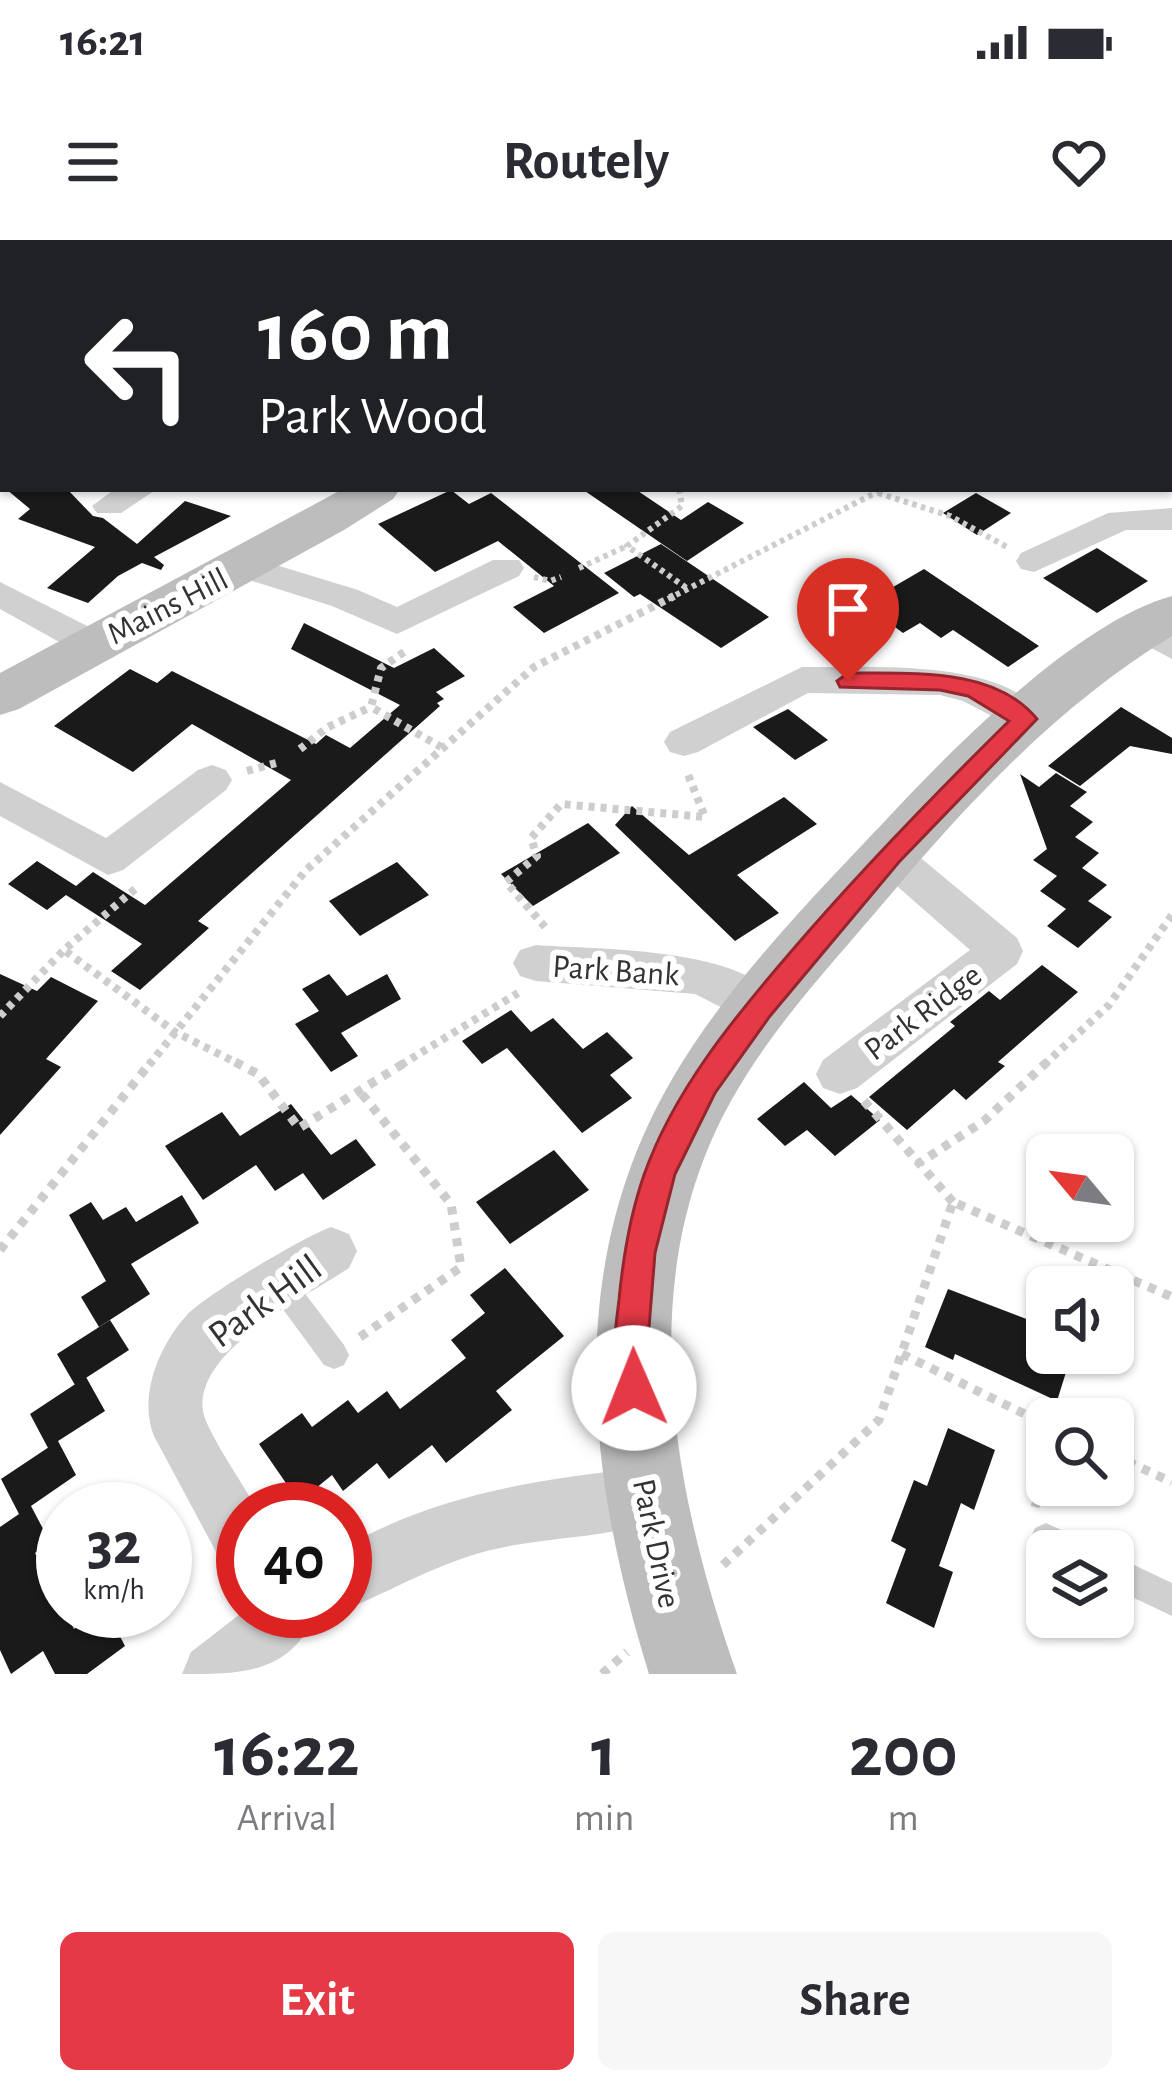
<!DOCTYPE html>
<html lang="en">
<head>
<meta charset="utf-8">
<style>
	:root { --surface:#fff; --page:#f7f7f7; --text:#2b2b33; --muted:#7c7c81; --accent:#e63946 }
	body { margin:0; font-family:"Alegreya Sans",sans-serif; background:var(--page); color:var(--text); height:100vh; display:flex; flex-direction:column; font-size:45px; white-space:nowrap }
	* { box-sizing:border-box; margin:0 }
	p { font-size:39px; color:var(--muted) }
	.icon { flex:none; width:66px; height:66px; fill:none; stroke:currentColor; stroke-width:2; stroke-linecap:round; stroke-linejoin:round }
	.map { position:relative; height:1434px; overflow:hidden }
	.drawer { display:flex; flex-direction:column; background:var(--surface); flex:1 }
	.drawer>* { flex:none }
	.guide { position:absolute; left:0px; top:0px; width:1173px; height:252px; box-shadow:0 3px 9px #0004; background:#202124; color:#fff; overflow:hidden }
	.needle { width:78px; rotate:299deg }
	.buttons { position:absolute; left:1026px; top:894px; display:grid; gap:24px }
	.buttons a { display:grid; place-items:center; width:108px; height:108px; border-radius:18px; background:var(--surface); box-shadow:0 3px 9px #0004; font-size:60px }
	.speed { position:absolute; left:36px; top:1242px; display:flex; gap:24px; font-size:60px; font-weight:700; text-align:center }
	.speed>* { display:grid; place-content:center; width:156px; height:156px; border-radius:50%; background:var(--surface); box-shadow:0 3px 9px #0004; line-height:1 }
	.speed small { font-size:30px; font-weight:400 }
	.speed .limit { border:18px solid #d22; background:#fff; color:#111 }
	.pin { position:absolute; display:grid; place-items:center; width:102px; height:102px; color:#fff; margin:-123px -51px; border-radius:50% 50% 50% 0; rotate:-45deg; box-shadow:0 0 12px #0007 }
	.pin .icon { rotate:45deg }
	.me { position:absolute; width:132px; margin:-66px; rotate:359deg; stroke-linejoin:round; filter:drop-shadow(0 0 9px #0008) }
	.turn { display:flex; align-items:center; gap:42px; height:252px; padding:0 60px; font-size:54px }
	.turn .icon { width:156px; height:156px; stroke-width:2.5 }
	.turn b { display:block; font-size:84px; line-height:102px }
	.eta { display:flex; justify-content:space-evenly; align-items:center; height:204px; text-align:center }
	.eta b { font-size:72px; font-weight:700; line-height:84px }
	.cta { display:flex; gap:24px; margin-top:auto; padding:24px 60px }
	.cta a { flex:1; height:138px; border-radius:18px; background:var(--accent); color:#fff; font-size:48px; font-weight:700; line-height:138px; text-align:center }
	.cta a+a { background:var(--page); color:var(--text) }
	.status { display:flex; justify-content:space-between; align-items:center; height:84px; padding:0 60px; background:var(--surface); direction:ltr }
	.status svg { height:33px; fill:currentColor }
	header { display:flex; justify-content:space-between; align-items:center; height:156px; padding:0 60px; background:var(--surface); font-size:54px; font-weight:700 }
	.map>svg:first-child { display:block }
	.building { fill:#1a1a1a }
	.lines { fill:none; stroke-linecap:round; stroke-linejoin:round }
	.path-far2 { stroke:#cdcdcd; stroke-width:6; stroke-dasharray:4.5 4.5; stroke-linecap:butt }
	.path-far1 { stroke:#cdcdcd; stroke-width:8; stroke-dasharray:6 6; stroke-linecap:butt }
	.path { stroke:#cdcdcd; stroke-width:9; stroke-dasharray:8 8; stroke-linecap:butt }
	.lane { fill:#d0d0d0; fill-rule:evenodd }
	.street { fill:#d0d0d0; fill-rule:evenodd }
	.secondary { fill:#bdbdbd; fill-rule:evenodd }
	.route { fill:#e63946; stroke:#96252e; stroke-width:3 }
	.labels { text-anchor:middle; stroke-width:12; stroke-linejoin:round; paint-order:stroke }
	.street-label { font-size:33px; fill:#333; stroke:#fff }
	.near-street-label { font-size:39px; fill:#333; stroke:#fff }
</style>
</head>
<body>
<div class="status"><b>16:21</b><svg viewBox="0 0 49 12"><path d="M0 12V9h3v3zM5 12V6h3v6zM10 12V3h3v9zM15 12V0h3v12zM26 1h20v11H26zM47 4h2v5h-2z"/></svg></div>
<header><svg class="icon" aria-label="menu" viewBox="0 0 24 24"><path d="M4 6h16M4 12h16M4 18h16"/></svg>Routely<svg class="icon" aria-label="heart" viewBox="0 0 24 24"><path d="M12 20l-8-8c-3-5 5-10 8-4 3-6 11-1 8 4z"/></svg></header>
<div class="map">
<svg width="1172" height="1434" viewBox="0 0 1172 1434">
	<rect width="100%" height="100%" fill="#fff"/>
	<g class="building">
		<path d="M6,249H67L93,276L103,278L137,304L185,261L231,276L154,317L164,325L161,330L142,323L118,336L88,363L47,348L95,307L18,279L30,269Z"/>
		<path d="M582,249H635L681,280L708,262L744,283L687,321Z"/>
		<path d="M451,250L469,264L491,253L619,353L544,393L513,367L554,346L498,301L435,332L378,284Z"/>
		<path d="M976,253L1011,273L977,295L943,273Z"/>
		<path d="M661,304L769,377L721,408L640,354L634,357L604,333Z"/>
		<path d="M1097,308L1148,341L1097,373L1043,338Z"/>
		<path d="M924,329L1039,406L1008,427L953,390L941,398L920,383L903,393L864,364Z"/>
		<path d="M304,383L394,428L434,408L465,436L436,452L444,459L437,463L440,466L198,681L209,688L140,750L111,731L142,704L66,655L47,670L8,644L37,621L76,646L93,632L145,665L291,540L192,484L133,532L54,486L130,429L157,443L172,431L316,504L326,495L350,508L400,465L291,409Z"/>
		<path d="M1121,467L1172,498V514L1130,506L1080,546L1048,526Z"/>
		<path d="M788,469L828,500L795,520L753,487Z"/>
		<path d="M1056,533L1087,552L1070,566L1093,582L1075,597L1099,613L1082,628L1107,645L1088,661L1112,677L1078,708L1047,686L1066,669L1040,651L1057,636L1033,620L1047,609L1020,534L1039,547Z"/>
		<path d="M784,557L817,584L737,635L779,673L735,701L615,585L632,566L689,615Z"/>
		<path d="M588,583L620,613L533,666L501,634Z"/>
		<path d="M397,622L429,655L360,696L329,661Z"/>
		<path d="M1042,725L1078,752L998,822L1005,826L966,860L954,849L907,890L869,857L955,786L950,782L989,751L1000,760Z"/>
		<path d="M0,734L37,751L51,737L98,761L46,819L61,827L0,895Z"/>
		<path d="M329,734L347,756L387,734L401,759L341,793L358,816L331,832L295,784L319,771L302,749Z"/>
		<path d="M511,770L531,792L553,778L583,809L607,792L633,818L610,835L632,858L582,893L507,808L482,824L462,801Z"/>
		<path d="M804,842L831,868L851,855L880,880L835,916L807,890L785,906L757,879Z"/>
		<path d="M291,864L331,915L356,899L376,925L323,960L303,933L275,951L256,925L203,960L165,906L222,872L240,896Z"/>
		<path d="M554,910L589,950L510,1004L476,962Z"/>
		<path d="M182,955L199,983L131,1024L150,1054L99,1087L81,1057L106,1041L69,975L91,962L103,980L126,967L136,982Z"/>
		<path d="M505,1028L564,1096L496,1151L512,1170L446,1223L432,1205L389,1239L377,1223L343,1251L332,1235L299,1262L259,1204L302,1173L312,1187L348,1160L358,1173L387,1151L400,1169L466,1118L451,1100L485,1073L470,1055Z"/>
		<path d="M948,1049L1047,1087V1113H1072L1057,1161L955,1114L953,1120L925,1107Z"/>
		<path d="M110,1080L129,1110L75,1145L57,1114Z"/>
		<path d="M86,1137L105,1171L58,1201L76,1235L31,1266L50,1302L35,1313L74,1389L99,1371H107L125,1406L87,1434H55L43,1411L11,1434L0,1410V1287L19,1274L1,1239L55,1203L48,1208L30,1174Z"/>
		<path d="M948,1188L995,1210L974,1270L961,1263L939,1326L953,1332L934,1388L886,1363L906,1309L891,1301L914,1240L927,1246Z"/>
	</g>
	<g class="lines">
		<g class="path-far2">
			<path d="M838,0L845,3"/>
			<path d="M275,3L283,0"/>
			<path d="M458,3L462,0"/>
			<path d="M679,249L682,266L627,306L688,349"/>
			<path d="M878,253L950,276L1007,307"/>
			<path d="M579,328L627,306"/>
			<path d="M534,337L550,341L561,337"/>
			<path d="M668,359L883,249"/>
		</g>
		<g class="path-far1">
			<path d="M404,412L381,428L371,467L441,507"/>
			<path d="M300,509L328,487L371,467"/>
			<path d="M247,531L280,522"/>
			<path d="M135,649L64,710L175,792L241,825"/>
			<path d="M545,687L506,642L537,616L531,598L561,564L705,577L687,532"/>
			<path d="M0,776L64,710"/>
			<path d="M149,825L306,630L534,427L674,356"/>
			<path d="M401,825L518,753"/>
			<path d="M1044,825L1109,765L1172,675"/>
		</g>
		<g class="path">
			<path d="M235,822L258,834L299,888L406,822"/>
			<path d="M864,861L919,923"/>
			<path d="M953,962L919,923L984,881L1047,822"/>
			<path d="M0,1010L151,822"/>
			<path d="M360,1097L461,1027L451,964L361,853"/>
			<path d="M902,1114L1047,1185"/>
			<path d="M1113,1215L1172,1242"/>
			<path d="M1035,1267L1047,1228"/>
			<path d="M723,1325L879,1180L953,962L1172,1057"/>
			<path d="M602,1434L627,1412"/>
		</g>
		<g class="lane">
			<path d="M3,55V67L0,68V56Z"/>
			<path d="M281,1031L291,1035L344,1105L349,1115L344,1125L334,1129L324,1125L271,1053L267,1044L271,1035Z"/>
			<path d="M1046,1283L1083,1300L1088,1311H1047V1316L1035,1310L1030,1299L1035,1288Z"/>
			<path d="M1113,1315L1172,1343V1376L1113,1348Z"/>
		</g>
		<g class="street">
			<path d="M682,0H717L719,3H684Z"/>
			<path d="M995,0H1027L1029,3H997Z"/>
			<path d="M115,249H157L121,273H97L92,266Z"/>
			<path d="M1172,268V290H1126L1034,332L1021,329L1016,321L1021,313L1108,273Z"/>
			<path d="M243,315L358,350L397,367L493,320H519L524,328L519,336L397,394L332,366L230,334L225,326L230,318Z"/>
			<path d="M0,342L105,395L111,404L105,413L92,416L79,413L0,369Z"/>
			<path d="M1144,376L1172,389V419L1131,397L1125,388L1131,379Z"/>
			<path d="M802,427C865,428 1008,417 1045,479L1039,489L1025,493L963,461L940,455L808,453L698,512L684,516L670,512L664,502L670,492Z"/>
			<path d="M212,525L226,530L232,540L226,550L123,630L108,635L0,576V542L106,598L198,530Z"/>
			<path d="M889,599L904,604L1017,698L1023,711L1017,724L857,848L840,854L823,848L816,834L823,820L970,710L874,626L868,615L874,604Z"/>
			<path d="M536,705C599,710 752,706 783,768L776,781L760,787L695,754L536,741L520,736L513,723L520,710Z"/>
			<path d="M331,987L349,994L357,1011L349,1028C306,1057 194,1110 203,1171C205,1189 246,1249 257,1269H243V1332L222,1323L154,1196C138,1157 159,1105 187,1075C205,1055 304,997 331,987Z"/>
			<path d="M644,1228L664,1237L673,1257L664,1277C612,1299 547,1296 491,1310C438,1323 395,1349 345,1370V1307C436,1255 541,1238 644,1228Z"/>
			<path d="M244,1371H312L314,1378C287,1434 241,1434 182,1434L191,1412Z"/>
		</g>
		<g class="secondary">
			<path d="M343,249H400L393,259L344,290L19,469L0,475V433Z"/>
			<path d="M1172,356V396C1060,464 970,560 886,660C832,724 772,787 731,861C631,1040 673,1252 737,1434H649C585,1227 561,1014 683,821C742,727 825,645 900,565C964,497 1083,380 1172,356Z"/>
		</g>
	</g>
	<path class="route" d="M848,433C909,434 994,426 1037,479L899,622L770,776L715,853L675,934L655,1013L647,1112L650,1148L645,1159L634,1164L622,1159C609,1128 615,1093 619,1060C623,1018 630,975 644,935C673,852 733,779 789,714C859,632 933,556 1009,481L968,456L940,450L840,447L837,441Z"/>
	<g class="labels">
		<g class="street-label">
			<text transform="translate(167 365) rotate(-27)" y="12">Mains Hill</text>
			<text transform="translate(616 729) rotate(4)" y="12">Park Bank</text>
			<text transform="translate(922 771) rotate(-37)" y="12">Park Ridge</text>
			<text transform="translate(658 1303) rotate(78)" y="12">Park Drive</text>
		</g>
		<g class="near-street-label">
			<text transform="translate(264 1060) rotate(-36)" y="14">Park Hill</text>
		</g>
	</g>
</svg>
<div class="buttons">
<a><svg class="needle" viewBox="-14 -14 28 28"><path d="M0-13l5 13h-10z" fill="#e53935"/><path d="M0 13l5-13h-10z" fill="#7c7c81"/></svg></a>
<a><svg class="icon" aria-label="sound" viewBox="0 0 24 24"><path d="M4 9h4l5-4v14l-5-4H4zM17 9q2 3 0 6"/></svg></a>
<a><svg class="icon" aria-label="search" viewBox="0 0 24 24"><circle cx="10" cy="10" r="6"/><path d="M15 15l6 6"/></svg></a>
<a><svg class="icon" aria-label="layers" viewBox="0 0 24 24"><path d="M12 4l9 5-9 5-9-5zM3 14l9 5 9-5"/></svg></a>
</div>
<div class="speed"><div>32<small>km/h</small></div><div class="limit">40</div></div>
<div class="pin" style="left:848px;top:441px;background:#d93025"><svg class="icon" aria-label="arrive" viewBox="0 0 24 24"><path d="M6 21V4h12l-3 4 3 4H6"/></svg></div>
<svg class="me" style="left:634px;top:1148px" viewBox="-20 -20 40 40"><circle r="19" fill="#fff"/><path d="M0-13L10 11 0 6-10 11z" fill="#e63946"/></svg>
<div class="guide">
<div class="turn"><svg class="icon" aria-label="left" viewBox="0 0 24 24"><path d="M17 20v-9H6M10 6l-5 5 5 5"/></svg><div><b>160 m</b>Park Wood</div></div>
</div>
</div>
<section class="drawer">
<div class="eta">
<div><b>16:22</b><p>Arrival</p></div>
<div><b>1</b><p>min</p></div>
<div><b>200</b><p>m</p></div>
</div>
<div class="cta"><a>Exit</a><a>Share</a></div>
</section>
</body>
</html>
